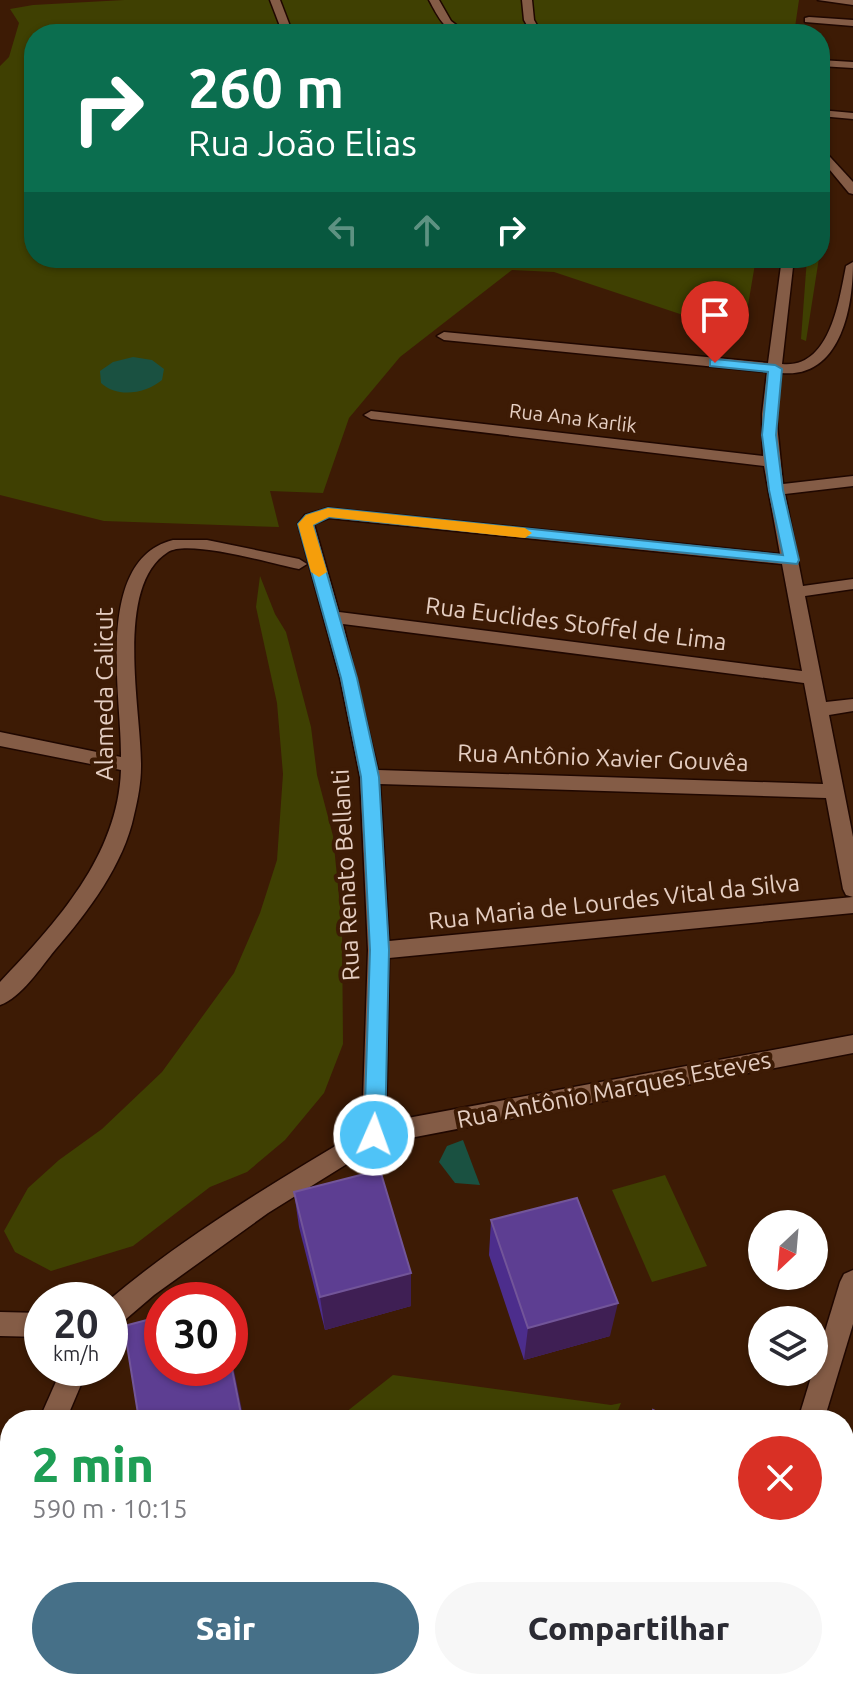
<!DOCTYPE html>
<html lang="pt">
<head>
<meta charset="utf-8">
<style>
	:root { --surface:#fff; --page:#f7f7f7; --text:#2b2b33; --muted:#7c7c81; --accent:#467088 }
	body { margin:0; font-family:Ubuntu,sans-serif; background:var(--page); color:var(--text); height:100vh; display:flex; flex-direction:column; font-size:30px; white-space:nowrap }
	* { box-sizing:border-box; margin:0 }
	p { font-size:26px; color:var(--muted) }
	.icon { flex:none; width:44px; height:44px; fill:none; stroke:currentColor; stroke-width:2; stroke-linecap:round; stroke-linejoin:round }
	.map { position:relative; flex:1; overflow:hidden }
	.drawer { position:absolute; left:0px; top:1410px; width:854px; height:280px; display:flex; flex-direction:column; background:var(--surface); border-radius:32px 32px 0 0; box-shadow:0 2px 6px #0004 }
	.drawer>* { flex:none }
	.top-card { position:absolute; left:24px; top:24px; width:806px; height:244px; border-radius:32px; box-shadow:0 2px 6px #0004; background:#0b6e4f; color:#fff; overflow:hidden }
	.needle { width:52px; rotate:206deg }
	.fabs { position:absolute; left:748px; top:1210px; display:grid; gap:16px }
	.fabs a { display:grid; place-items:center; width:80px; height:80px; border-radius:50%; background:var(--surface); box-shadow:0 2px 6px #0004; font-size:40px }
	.speed { position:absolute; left:24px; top:1282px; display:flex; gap:16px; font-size:40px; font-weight:700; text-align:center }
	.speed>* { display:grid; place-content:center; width:104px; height:104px; border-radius:50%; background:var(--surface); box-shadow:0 2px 6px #0004; line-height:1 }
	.speed small { font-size:20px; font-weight:400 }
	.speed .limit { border:12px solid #d22; background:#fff; color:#111 }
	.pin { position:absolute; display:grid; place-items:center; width:68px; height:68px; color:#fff; margin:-82px -34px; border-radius:50% 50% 50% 0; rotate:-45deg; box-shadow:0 0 8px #0007 }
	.pin .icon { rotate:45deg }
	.me { position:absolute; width:88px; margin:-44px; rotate:2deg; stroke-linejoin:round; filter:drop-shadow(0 0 6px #0008) }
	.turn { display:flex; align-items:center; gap:28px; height:168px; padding:0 32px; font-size:36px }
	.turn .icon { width:104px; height:104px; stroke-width:2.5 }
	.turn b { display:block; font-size:56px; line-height:68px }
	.lanes { display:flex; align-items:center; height:76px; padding:0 32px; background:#0003; justify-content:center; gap:40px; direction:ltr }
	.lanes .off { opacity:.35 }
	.round { display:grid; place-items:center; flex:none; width:84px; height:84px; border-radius:42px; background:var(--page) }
	.head { display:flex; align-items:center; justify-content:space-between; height:136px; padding:0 32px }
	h1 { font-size:48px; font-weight:800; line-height:60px; color:#1e9e55 }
	.button { display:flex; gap:16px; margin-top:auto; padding:16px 32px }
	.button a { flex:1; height:92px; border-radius:48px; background:var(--accent); color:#fff; font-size:32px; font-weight:800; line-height:92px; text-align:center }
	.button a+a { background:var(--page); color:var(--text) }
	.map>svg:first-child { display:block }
	.green { fill:#3f4002 }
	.water { fill:#1a5141 }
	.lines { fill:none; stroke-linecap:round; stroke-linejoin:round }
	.minor-casing { stroke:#1f0700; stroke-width:3 }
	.minor { fill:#845c46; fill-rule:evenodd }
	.wall { fill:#4c2d8c }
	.shaded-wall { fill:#3f1f54 }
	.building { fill:#5d3e92; stroke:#725599; stroke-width:2 }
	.route { fill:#4fc3f7; stroke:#337fa1; stroke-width:2 }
	.slow { fill:#f59e0b }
	.labels { text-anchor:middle; stroke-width:8; stroke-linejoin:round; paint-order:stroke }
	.far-street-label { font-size:20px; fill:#e5cec2; stroke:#3d1b05 }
	.street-label { font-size:24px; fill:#e5cec2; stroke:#3d1b05 }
</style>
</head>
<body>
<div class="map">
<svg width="853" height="1690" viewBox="0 0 853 1690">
	<rect width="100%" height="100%" fill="#3d1b05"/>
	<g class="green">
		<path d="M124,0H799L794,34H34V258H756L743,335L554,272L512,270L400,357L349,418L323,493L270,491L279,527L104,521L0,495V66L9,57L19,23L10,9L33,5Z"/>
		<path d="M807,258H819L806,341L801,339Z"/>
		<path d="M260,576L275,614L286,632L311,727L317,775L333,836L342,927L343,1044L324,1093L285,1140L247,1172L210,1187L133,1246L51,1271L15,1252L4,1231L28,1188L59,1160L102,1129L162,1072L234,973L260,913L277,860L283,774L277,703L256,607Z"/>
		<path d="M665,1175L707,1266L652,1282L612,1190Z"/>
		<path d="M393,1375L611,1405L621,1403L614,1420H336Z"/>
	</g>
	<g class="water">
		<path d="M133,357L152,360L164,369L162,380C145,394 117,398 101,383L100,371L113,362Z"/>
		<path d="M463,1140L480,1185L455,1183L439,1162L447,1146Z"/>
	</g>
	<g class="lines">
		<g class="minor-casing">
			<g id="minor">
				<path d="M270,0H280L293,34H283Z"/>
				<path d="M429,0H439L451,21L468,34C445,34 439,18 429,0Z"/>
				<path d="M522,0H532L534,20L542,34H532L524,20Z"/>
				<path d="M818,0H853V5Z"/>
				<path d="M809,17L853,20V26L805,22V18Z"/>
				<path d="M820,60L853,62V68L820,66Z"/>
				<path d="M820,110L853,113V119L820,116Z"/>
				<path d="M820,146L853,182V194L849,193L820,158Z"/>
				<path d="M782,258H794L782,364C830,369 839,301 846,266L853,262C853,307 841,379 781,373L776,414L783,484L853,476V486L785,494L803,586L853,579V589L805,596L826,702L853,699V711L829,715L853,837V913L389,958L386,1122L853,1035V1053L379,1144L268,1213L154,1295L119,1325L110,1328L109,1300C187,1234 275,1182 362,1130L368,950L360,777L340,678L298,524L305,515L328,508L780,554L764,466L371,419L364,415L371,411L763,456L762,414L767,372L444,340L437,336L444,332L768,363ZM329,518L782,564L802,671L339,612L314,524ZM343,624L804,683L823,784L378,770ZM380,784L826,798L843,889L846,895L853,897L389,941Z"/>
				<path d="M173,540H207L299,559L307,564L299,569C273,564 189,539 168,552C113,586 142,714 141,767C141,782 138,799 134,815C124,864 88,912 55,950C41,967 21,998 0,1005V982C56,923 118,856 121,770L0,746V732L121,757C122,697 93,560 173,540Z"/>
				<path d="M853,1270V1324L824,1420H798L840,1282L844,1274Z"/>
				<path d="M0,1312L42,1313V1337L0,1336Z"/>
				<path d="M62,1368H88L66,1420H39Z"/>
				<rect x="844" y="1597" width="9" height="30"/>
				<path d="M231,1680H410L414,1690H235Z"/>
				<path d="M716,1680H746L744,1690H714Z"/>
			</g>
		</g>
		<use href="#minor" class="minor"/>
	</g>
	<g class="wall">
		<path d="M294,1192L411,1306L325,1330L299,1227Z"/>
		<path d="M491,1220L610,1336L524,1360L489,1255Z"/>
	</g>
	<g class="shaded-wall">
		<path d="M411,1273V1306L325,1330L320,1297Z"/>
		<path d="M618,1303L610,1336L524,1360L528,1328Z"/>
		<path d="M230,1350L244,1420H237Z"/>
	</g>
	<g class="building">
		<path d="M380,1170L411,1273L320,1297L294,1192Z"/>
		<path d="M577,1198L618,1303L528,1328L491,1220Z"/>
		<path d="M162,1316V1368H230V1359L242,1419L237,1420H139L124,1326Z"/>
		<path d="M653,1410L672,1420H649Z"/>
	</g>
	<path class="route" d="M715,359L775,365L782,369L776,435L783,490L799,560L797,564L329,517L313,525L357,678L379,777L389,950L385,1135L382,1141L374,1144L367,1141L364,1135L370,950L361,777L341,678L298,524L306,515L328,508L783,555L769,490L762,435L768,372L710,366V360Z"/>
	<path class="slow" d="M328,508L525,528L532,533L525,538L329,517L313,525L327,572L319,577L311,572L298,524L306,515Z"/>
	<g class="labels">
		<g class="far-street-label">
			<text transform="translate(573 418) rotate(7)" y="7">Rua Ana Karlik</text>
		</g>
		<g class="street-label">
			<text transform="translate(576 624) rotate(7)" y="8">Rua Euclides Stoffel de Lima</text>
			<text transform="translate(105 694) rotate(-90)" y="8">Alameda Calicut</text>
			<text transform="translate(603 758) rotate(2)" y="8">Rua Antônio Xavier Gouvêa</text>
			<text transform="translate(346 875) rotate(-93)" y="8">Rua Renato Bellanti</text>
			<text transform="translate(614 902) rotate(-6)" y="8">Rua Maria de Lourdes Vital da Silva</text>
			<text transform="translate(614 1090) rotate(-11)" y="8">Rua Antônio Marques Esteves</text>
		</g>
	</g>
</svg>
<div class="fabs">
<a><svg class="needle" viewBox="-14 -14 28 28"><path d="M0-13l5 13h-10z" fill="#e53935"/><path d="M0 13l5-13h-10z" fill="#7c7c81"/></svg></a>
<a><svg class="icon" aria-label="layers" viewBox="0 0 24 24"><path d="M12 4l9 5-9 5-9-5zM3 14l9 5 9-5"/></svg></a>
</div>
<div class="speed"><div>20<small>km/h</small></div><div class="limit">30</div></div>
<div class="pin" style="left:715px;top:363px;background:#d93025"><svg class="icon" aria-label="arrive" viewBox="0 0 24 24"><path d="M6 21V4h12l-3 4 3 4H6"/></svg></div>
<svg class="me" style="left:374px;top:1135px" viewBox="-20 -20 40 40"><circle r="17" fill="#4fc3f7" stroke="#fff" stroke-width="3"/><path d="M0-11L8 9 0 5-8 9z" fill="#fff"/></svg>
<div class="top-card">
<div class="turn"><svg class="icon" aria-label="right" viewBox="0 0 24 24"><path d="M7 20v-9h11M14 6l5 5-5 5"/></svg><div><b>260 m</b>Rua João Elias</div></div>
<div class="lanes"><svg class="icon off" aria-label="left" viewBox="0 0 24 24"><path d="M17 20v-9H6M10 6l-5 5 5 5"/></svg><svg class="icon off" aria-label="ahead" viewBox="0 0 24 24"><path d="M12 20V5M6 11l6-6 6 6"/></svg><svg class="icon" aria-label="right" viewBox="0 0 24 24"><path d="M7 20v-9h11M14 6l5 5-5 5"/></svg></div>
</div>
<section class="drawer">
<div class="head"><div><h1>2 min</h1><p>590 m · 10:15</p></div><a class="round" style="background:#d93025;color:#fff"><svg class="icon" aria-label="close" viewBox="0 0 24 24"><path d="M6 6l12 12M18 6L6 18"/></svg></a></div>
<div class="button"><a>Sair</a><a>Compartilhar</a></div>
</section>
</div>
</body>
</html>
